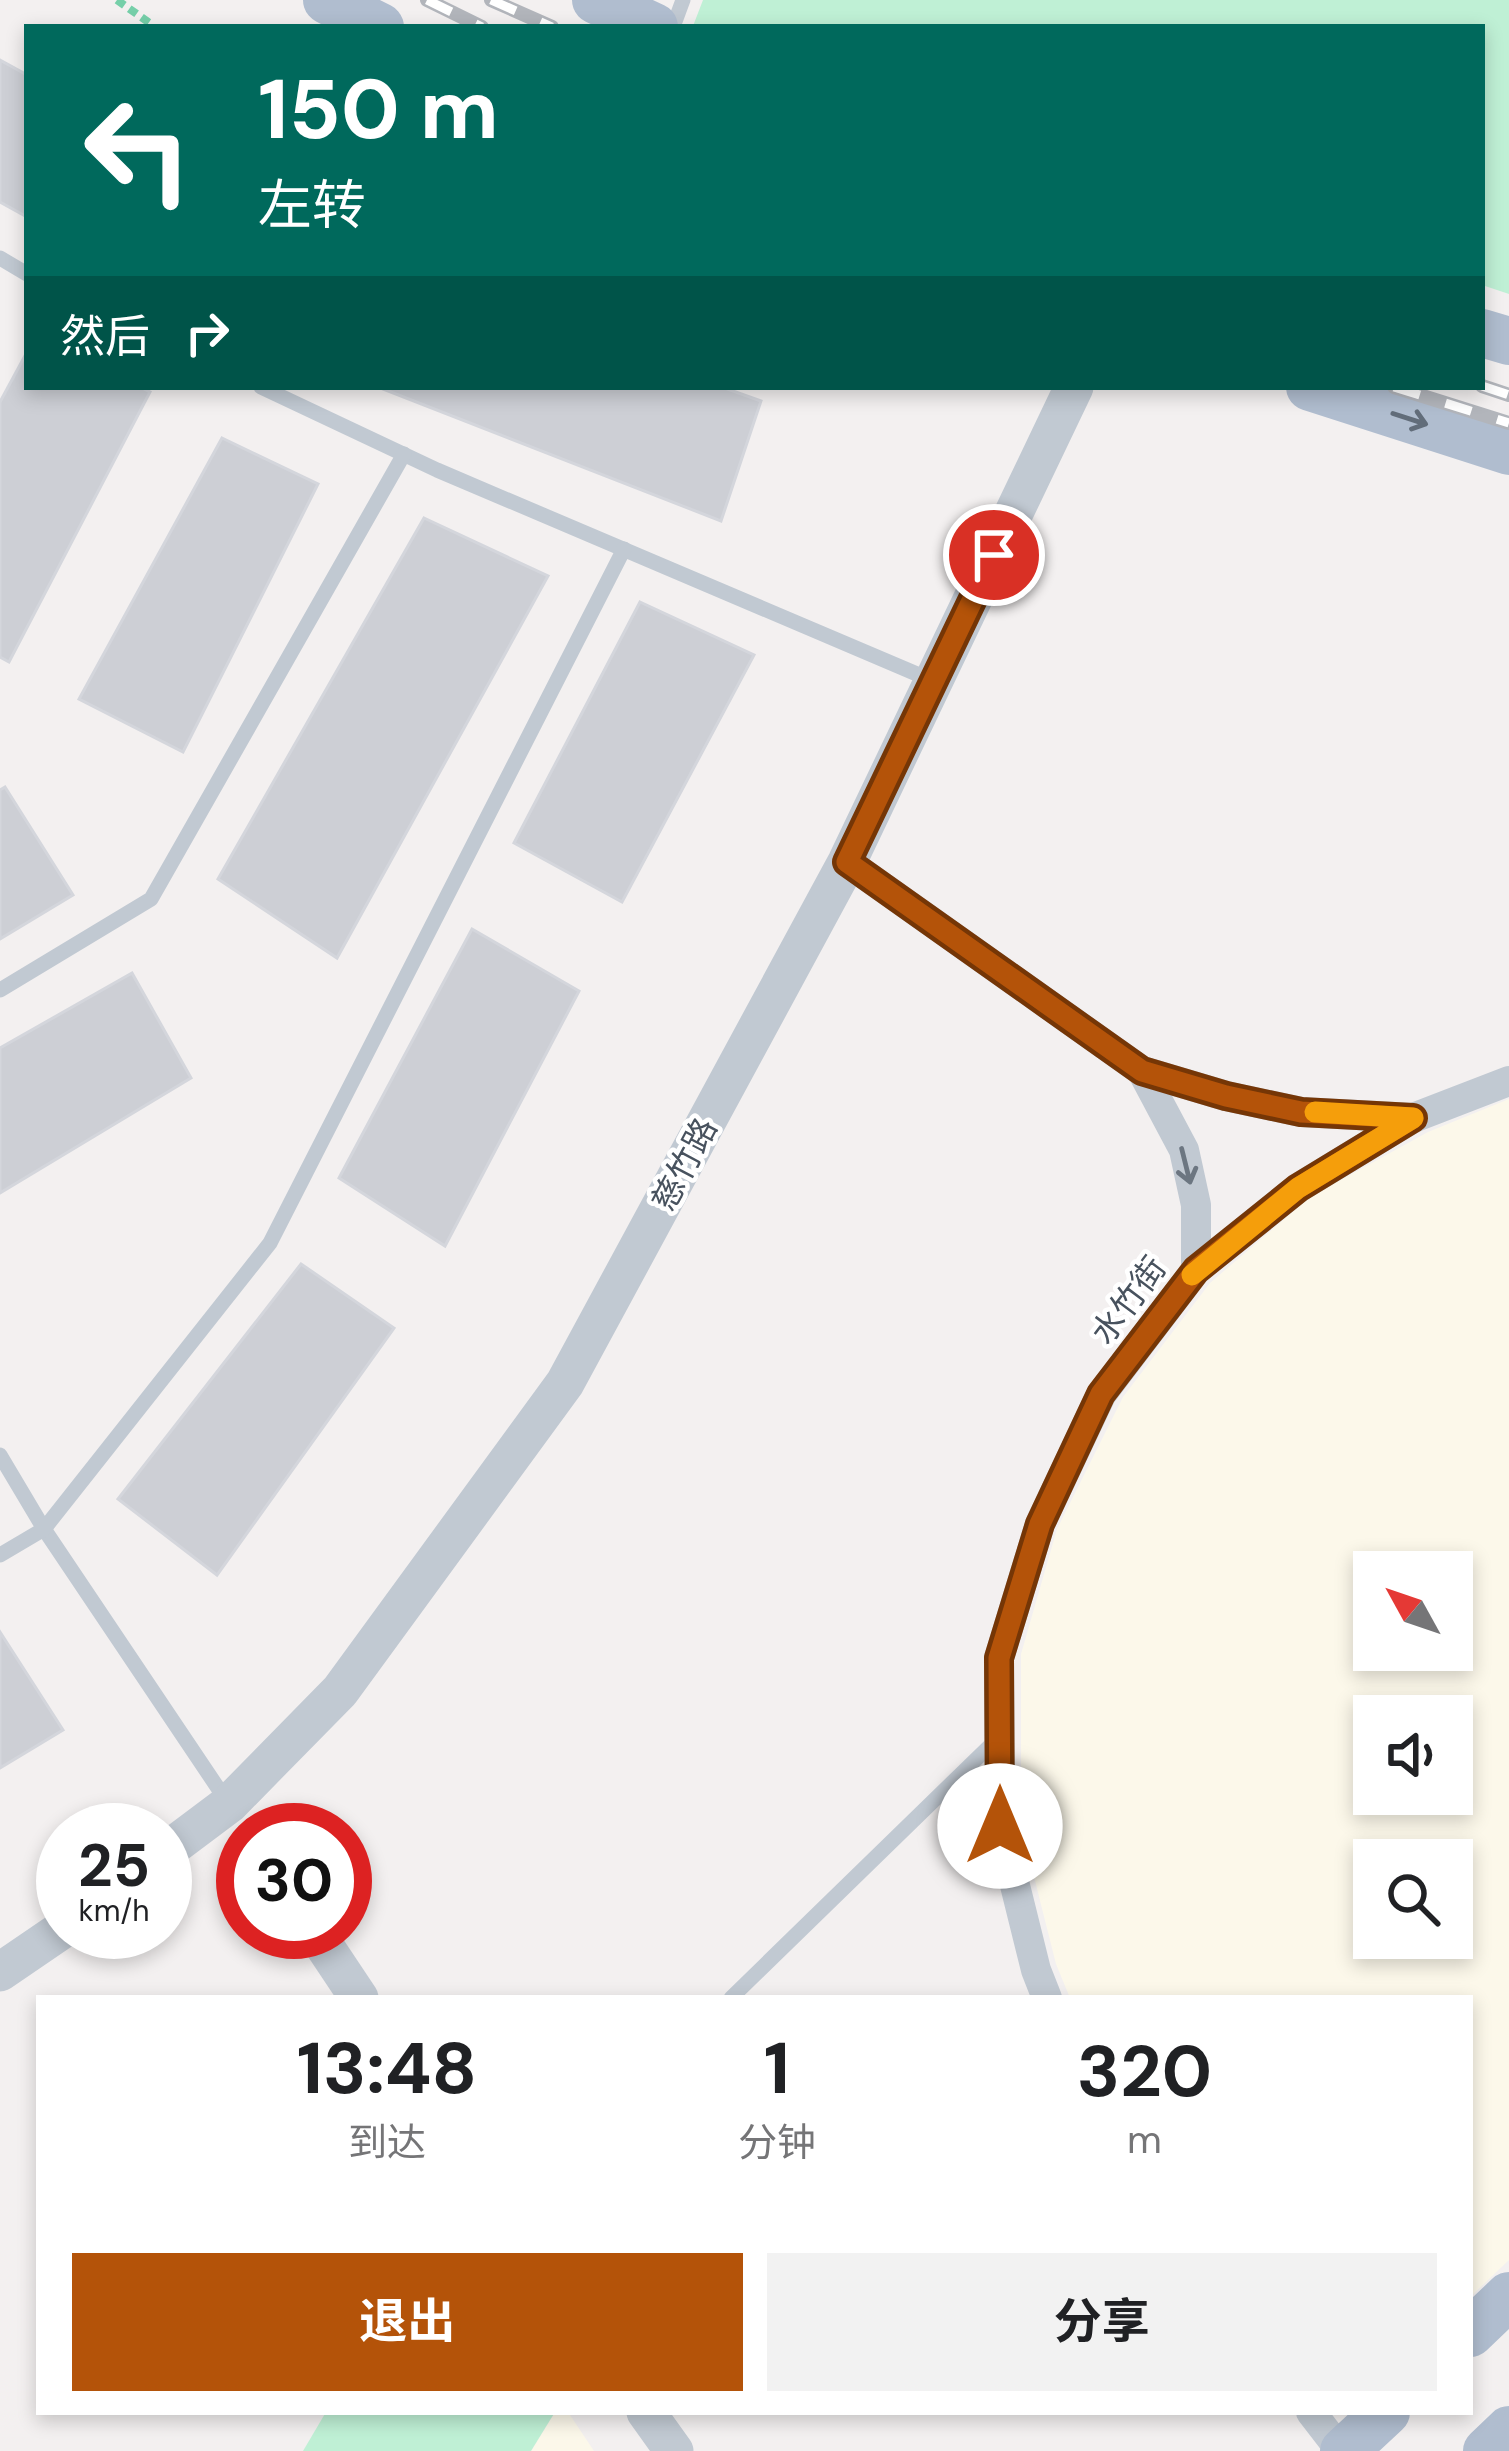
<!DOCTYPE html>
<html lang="zh">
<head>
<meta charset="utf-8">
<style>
	:root { --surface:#fff; --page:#f2f2f2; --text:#202124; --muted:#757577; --accent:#b45309 }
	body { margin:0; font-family:"DM Sans","Noto Sans SC",sans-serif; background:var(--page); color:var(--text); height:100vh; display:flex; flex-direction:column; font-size:45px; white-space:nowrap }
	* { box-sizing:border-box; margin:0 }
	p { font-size:39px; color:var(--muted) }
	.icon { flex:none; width:66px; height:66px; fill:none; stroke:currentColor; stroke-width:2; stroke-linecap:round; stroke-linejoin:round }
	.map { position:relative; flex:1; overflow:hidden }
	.side { position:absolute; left:36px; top:1995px; width:1437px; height:420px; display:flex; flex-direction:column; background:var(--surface); border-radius:0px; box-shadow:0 6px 18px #0003 }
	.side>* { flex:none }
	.top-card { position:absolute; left:24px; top:24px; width:1461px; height:366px; border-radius:0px; box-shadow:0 6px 18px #0003; background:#00695c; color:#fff; overflow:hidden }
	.needle { width:78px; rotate:310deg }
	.fabs { position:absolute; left:1353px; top:1551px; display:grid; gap:24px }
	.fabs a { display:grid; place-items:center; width:120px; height:120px; border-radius:0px; background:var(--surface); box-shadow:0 6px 18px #0003; font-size:60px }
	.speed { position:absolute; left:36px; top:1803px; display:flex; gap:24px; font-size:60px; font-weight:700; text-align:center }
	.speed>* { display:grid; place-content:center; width:156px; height:156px; border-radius:50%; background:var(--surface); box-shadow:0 6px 18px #0003; line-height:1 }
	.speed small { font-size:30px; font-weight:400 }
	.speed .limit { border:18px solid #d22; background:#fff; color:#111 }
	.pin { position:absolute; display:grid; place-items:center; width:102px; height:102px; color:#fff; margin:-51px; border:6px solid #fff; border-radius:50%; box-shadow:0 3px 12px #0007 }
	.me { position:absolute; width:132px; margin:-66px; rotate:0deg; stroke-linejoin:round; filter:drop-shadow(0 0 9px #0008) }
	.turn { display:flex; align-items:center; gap:42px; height:252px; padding:0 36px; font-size:54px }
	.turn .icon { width:156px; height:156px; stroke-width:2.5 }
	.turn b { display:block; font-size:84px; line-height:102px }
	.then { display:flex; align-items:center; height:114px; padding:0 36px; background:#0003; gap:24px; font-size:45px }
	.eta { display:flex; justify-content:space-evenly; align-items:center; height:204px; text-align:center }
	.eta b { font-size:72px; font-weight:700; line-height:84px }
	.action { display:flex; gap:24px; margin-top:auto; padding:24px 36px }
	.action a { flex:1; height:138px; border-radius:0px; background:var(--accent); color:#fff; font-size:48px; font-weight:700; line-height:138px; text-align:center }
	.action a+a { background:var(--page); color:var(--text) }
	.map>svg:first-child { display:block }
	.commercial { fill:#fcf8ea; fill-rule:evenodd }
	.green { fill:#bff0d5 }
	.building { fill:#cdcfd5; stroke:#d4d6dc; stroke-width:3 }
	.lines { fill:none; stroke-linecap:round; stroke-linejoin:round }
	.path { stroke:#76cfa9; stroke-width:8; stroke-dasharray:9 6; stroke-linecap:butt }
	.service { stroke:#c1c9d2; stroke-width:15 }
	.minor { stroke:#c1c9d2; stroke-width:30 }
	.tertiary { stroke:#c1c9d2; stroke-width:39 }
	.primary { stroke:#b0bdcf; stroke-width:48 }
	.rail-casing { stroke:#b2b5bb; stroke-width:14 }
	.rail { stroke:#fff; stroke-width:9; stroke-dasharray:27; stroke-linecap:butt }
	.oneway { stroke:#626d7a }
	.oneway2 { stroke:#6c7681 }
	.route-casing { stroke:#753606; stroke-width:30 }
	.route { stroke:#b45309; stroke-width:21 }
	.slow { stroke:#f59e0b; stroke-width:21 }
	.labels { text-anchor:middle; stroke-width:9; stroke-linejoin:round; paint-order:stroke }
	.street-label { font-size:33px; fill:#48525e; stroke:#fff }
</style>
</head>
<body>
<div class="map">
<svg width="1509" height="2451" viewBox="0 0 1509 2451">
	<rect width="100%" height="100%" fill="#f3f0f0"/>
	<g class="commercial">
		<path d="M1509,1099V2260L1470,2297V1998H1070L1056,1964L1021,1825V1654L1057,1529L1123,1397L1210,1283L1310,1197L1428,1132ZM1374,1572H1452V1650H1374ZM1374,1716H1452V1794H1374ZM1374,1860H1452V1938H1374Z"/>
		<path d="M555,2412H568L594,2451H531Z"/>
	</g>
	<g class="green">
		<path d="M703,0H1509V294L1482,285V27H698L693,26Z"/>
		<path d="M326,2412H555L531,2451H303Z"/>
	</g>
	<g class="building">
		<path d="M0,60L27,75V217L0,202Z"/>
		<path d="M27,352V387H140L150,392L9,662L0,657V402Z"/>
		<path d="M378,387H722L761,401L721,521Z"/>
		<path d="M222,438L318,484L183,752L79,699Z"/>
		<path d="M424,518L548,576L337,958L218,879Z"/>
		<path d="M640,602L754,655L622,902L514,843Z"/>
		<path d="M5,787L73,895L0,939V790Z"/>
		<path d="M472,929L579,991L445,1246L339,1178Z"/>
		<path d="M132,973L191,1078L0,1193V1048Z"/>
		<path d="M301,1264L394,1328L217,1575L118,1499Z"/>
		<path d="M0,1632L63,1730L0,1768Z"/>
	</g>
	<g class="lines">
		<path class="path" d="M117,0L151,24"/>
		<g class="service">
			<path d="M673,27L683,0"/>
			<path d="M0,258L27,274"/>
			<path d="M261,387L437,470L931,680"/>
			<path d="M0,990L151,899L404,454"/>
			<path d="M0,1455L44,1529L228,1803"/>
			<path d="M0,1555L44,1529L270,1243L624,549"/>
			<path d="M731,1998L1000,1736"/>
		</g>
		<g class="minor">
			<path d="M847,862L1142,1071L1226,1096L1301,1112L1413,1118"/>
			<path d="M1142,1071L1184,1150L1196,1205V1270"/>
			<path d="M1047,1998L1036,1970L1000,1825L999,1658L1040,1524L1101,1395L1196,1270L1298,1188L1413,1118L1509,1081"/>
			<path d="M1311,2412L1341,2451"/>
		</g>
		<g class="tertiary">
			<path d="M165,1852L229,1804L340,1691L565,1383L847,862L1074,387"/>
			<path d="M315,1932L359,1998"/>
			<path d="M0,1972L63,1929"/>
			<path d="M646,2412L674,2451"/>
		</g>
		<g class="primary">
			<path d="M327,0L380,27"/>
			<path d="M596,0L654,27"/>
			<path d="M1482,333L1509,341"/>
			<path d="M1310,387L1509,451"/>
			<path d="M1470,2333L1509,2296"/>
			<path d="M1344,2451L1386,2412"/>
			<path d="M1487,2451L1509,2430"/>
		</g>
		<g class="rail-casing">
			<g id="rail">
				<path d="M427,0L482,27"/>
				<path d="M491,0L552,27"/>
				<path d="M1482,386L1509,395"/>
				<path d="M1394,387L1509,423"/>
			</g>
		</g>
		<use href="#rail" class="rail"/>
	</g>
	<defs><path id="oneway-shaft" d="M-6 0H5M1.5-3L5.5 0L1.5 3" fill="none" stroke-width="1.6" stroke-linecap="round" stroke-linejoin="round" transform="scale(3)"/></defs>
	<use class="oneway" href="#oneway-shaft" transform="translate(1410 419) rotate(18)"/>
	<use class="oneway2" href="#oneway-shaft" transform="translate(1186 1166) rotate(76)"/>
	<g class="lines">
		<g class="route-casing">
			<path id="route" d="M994,555L847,862L1142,1071L1226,1096L1301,1112L1413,1118L1298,1188L1196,1270L1101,1394L1040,1524L999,1658L1000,1826"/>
		</g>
		<use href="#route" class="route"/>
		<path class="slow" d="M1192,1275L1298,1188L1413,1118L1315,1112"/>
	</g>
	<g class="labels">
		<g class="street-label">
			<text transform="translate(684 1164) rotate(-62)" y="12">慈竹路</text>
			<text transform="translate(1128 1300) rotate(-53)" y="12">水竹街</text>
		</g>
	</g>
</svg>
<div class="fabs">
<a><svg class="needle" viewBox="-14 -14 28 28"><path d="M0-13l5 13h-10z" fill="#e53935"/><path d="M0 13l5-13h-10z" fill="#757577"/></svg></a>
<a><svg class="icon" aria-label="sound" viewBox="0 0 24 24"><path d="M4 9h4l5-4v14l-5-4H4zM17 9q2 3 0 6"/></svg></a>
<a><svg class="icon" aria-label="search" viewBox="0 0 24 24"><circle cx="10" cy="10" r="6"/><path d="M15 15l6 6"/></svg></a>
</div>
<div class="speed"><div>25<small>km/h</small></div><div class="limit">30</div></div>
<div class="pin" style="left:994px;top:555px;background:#d93025"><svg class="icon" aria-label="arrive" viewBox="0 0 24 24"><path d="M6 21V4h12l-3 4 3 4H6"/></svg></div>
<svg class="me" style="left:1000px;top:1826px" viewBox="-20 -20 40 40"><circle r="19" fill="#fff"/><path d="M0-13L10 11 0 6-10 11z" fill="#b45309"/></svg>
<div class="top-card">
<div class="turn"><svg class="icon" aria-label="left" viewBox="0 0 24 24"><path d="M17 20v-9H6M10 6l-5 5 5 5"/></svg><div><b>150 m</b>左转</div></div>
<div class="then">然后<svg class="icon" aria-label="right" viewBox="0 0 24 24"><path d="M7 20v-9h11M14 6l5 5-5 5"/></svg></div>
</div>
<section class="side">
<div class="eta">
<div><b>13:48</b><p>到达</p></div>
<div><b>1</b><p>分钟</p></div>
<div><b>320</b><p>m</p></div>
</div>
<div class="action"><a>退出</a><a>分享</a></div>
</section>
</div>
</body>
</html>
